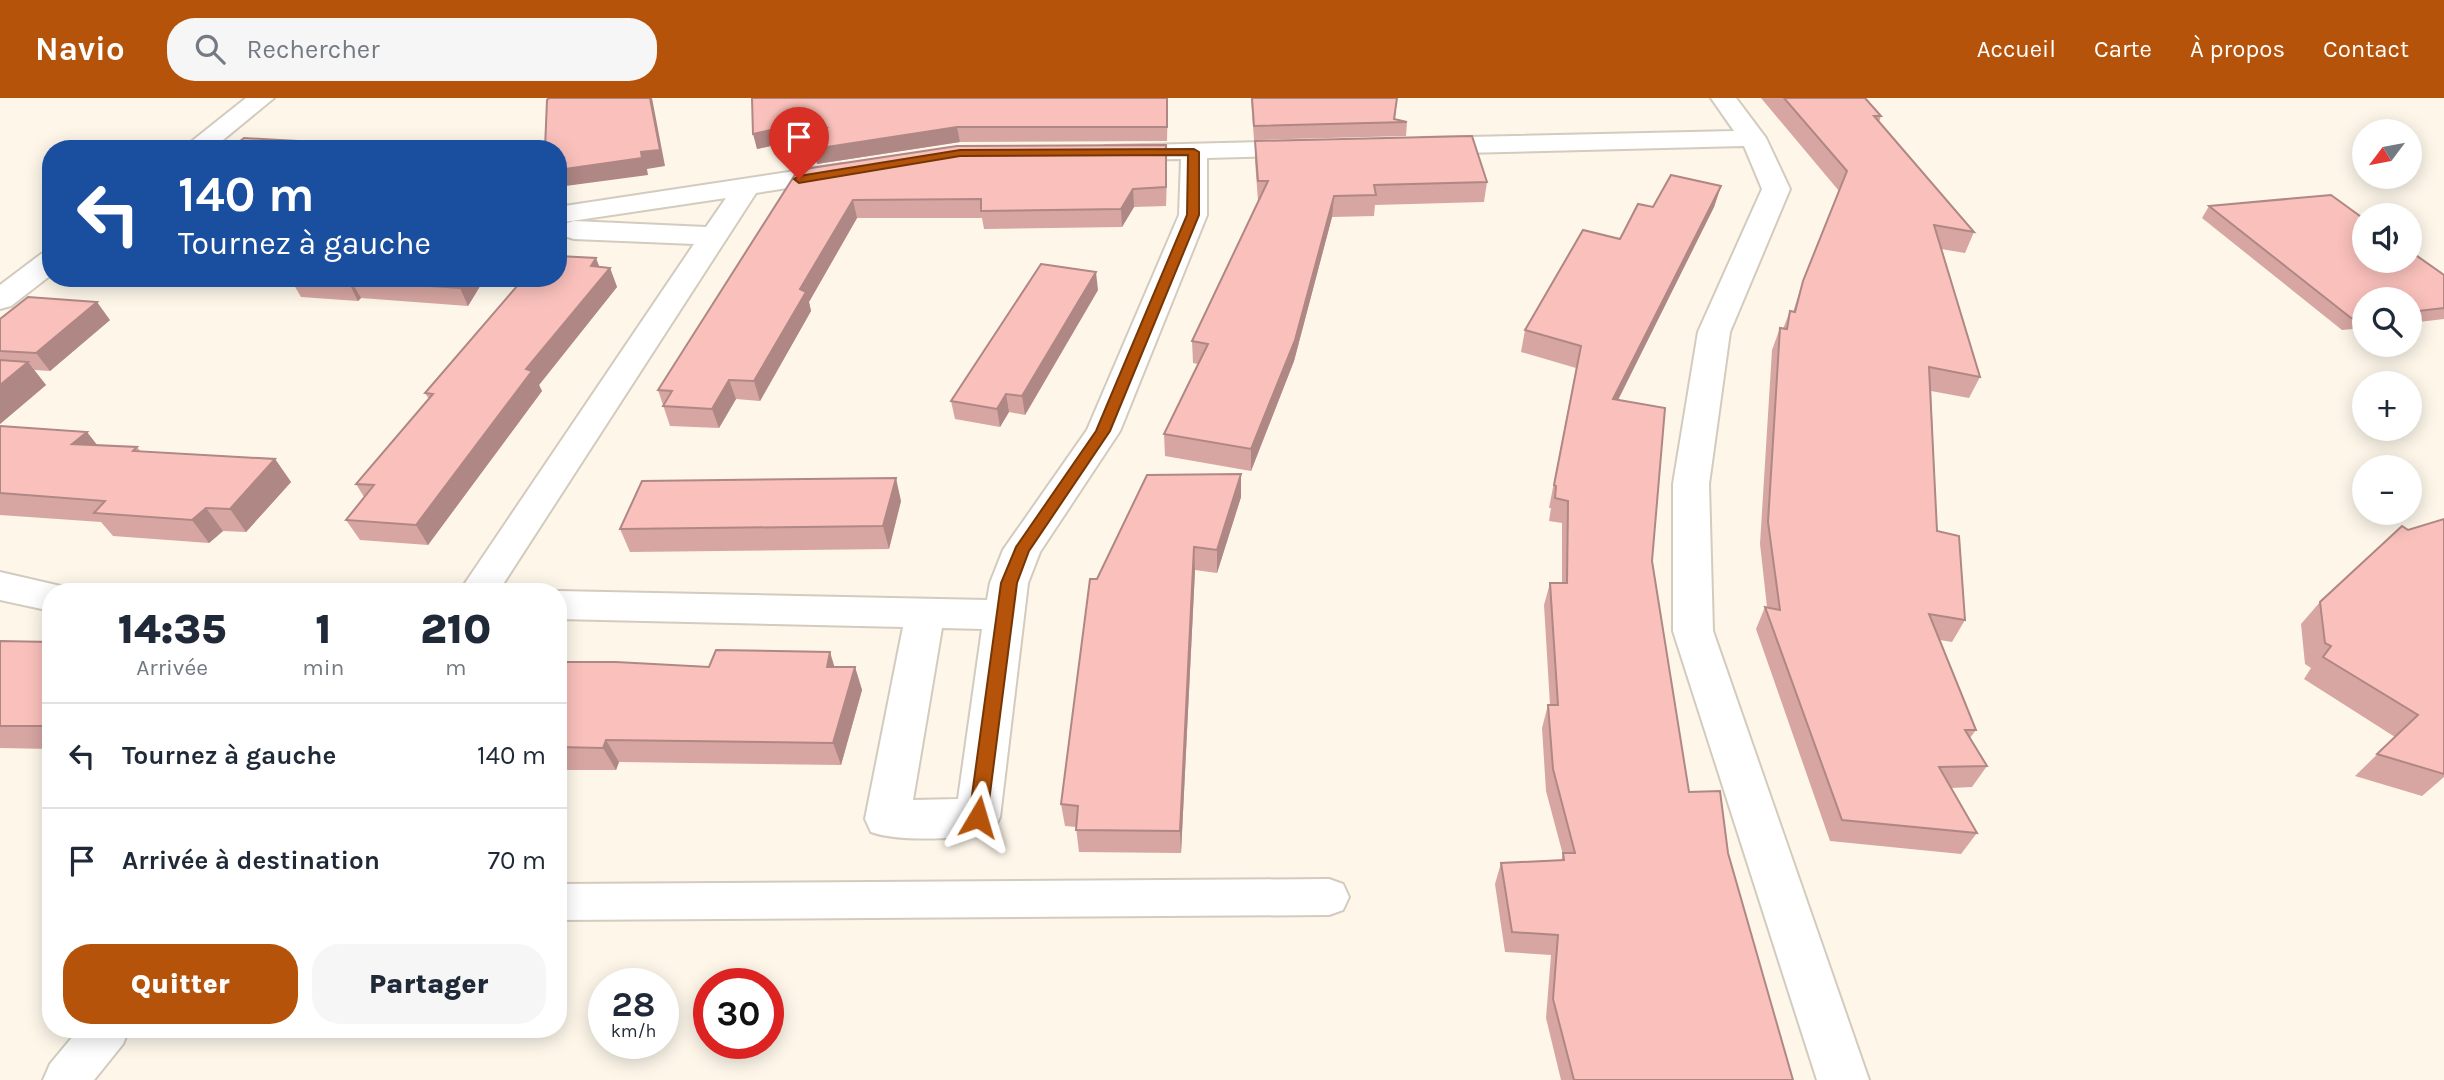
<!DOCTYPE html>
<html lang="fr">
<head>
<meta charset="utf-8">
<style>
	:root { --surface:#fff; --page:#f6f6f7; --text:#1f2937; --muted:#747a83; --line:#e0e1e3; --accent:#b45309 }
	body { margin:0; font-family:Karla,sans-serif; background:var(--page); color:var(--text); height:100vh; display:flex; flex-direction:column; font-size:26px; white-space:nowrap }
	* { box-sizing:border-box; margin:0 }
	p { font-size:23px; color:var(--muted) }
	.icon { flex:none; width:38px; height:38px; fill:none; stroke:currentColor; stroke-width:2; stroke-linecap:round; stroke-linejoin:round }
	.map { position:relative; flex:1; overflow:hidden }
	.drawer { position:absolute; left:42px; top:485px; width:525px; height:455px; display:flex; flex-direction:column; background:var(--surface); border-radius:28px; box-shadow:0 4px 18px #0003 }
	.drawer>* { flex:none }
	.guide { position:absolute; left:42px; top:42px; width:525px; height:147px; border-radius:28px; box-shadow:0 4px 18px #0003; background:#1a4fa0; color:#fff; overflow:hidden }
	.needle { width:46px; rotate:238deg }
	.fabs { position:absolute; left:2352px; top:21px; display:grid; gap:14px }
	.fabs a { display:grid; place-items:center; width:70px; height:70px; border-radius:50%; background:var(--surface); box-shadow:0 4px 18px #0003; font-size:35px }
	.speed { position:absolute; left:588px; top:870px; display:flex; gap:14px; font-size:35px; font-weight:700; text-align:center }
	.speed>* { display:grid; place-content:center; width:91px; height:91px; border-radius:50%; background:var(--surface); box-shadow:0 4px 18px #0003; line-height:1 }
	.speed small { font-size:18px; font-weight:400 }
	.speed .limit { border:10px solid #d22; background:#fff; color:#111 }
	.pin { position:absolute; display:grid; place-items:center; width:60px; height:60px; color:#fff; margin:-72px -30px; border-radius:50% 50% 50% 0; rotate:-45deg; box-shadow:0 0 7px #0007 }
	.pin .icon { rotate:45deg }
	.me { position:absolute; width:77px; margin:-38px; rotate:7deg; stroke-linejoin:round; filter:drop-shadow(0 0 5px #0008) }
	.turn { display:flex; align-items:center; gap:24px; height:147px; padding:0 21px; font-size:32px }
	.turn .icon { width:91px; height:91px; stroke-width:2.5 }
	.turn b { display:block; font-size:49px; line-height:60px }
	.eta { display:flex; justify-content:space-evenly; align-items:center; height:119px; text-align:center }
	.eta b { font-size:42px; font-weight:800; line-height:49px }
	.button { display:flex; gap:14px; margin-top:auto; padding:14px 21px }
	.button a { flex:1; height:80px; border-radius:28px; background:var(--accent); color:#fff; font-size:28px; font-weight:800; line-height:80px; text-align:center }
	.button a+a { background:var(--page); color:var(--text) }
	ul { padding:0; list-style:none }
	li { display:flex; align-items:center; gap:21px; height:105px; padding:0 21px; border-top:2px solid var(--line) }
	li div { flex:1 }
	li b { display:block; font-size:26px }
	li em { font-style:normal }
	header { display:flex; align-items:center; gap:42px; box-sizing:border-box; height:98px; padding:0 35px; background:var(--accent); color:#fff }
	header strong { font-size:33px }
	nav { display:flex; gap:38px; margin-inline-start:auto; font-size:24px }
	.search { width:490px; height:63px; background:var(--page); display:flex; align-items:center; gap:18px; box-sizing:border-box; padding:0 24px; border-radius:28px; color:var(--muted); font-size:26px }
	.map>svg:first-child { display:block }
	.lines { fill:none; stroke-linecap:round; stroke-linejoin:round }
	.lane-casing { stroke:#d2cbbe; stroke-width:4 }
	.street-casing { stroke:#d2cbbe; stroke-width:4 }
	.lane { fill:#fff; fill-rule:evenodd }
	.street { fill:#fff; fill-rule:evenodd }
	.wall { fill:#d7a6a2 }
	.shaded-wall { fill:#af8784 }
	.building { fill:#fac1bc; stroke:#af8784; stroke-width:2 }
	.route { fill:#b45309; stroke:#753606; stroke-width:2 }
</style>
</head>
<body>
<header>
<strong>Navio</strong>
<div class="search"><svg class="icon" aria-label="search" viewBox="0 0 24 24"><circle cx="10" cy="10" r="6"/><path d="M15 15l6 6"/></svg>Rechercher</div>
<nav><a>Accueil</a><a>Carte</a><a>À propos</a><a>Contact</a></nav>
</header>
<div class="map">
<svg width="2444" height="982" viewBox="0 0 2444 982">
	<rect width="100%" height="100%" fill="#fdf6e9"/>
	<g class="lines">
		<g class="lane-casing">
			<g id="lane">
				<path d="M1329,781L1343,786L1349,799L1343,812L1329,817L558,822V786Z"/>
				<path d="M79,931H129L123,946L94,982H43L50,966Z"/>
			</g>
		</g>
		<g class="street-casing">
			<g id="street">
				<path d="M246,0H274L212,51H182Z"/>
				<path d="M1711,0H1736L1766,40L1790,91L1730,234L1709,386L1713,533L1869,982H1817L1673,533V386L1698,234L1762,91L1744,48L1422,56L1413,54L1409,48L1413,42L1422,40L1734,33Z"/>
				<path d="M1306,43L1315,45L1319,51L1315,57L1207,60V117L1120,333L1040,454L1028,485L1000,719L994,732C967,742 898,744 871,734L865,721L903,529L558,521V494H556L558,493L987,502L990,485L1003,452L1087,332L1179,117L1181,61L1114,62L1105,60L1101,54L1105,48ZM942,530L982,531L958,701L913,702Z"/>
				<path d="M842,66L851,68L855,74L851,80L756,95L498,494H459L694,146L574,141L564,138L560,132L564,126L574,123L706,129L726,100L558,125V109Z"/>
				<path d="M51,153V177L11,208L0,211V187L41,156Z"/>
				<path d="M0,474L65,489L67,494H51V513L0,502Z"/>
			</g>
		</g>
		<use href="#lane" class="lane"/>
		<use href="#street" class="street"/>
	</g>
	<g class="wall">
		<path d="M752,0H1168L1167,43L960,44L817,66L814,51L816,47L776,53L775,47L757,51Z"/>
		<path d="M1251,0H1397L1395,21L1407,24L1406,38L1254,42Z"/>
		<path d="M1761,0H1865L1881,18L1879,24L1974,134L1965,155L1941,151L1980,279L1969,300L1931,293L1937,433L1965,522L1952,544L1940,542L1976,632L1970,640L1987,668L1972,689L1951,690L1977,735L1961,756L1830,743L1756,531L1765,509H1767L1760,446L1772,252L1780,230L1783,231L1790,213L1793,214L1803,183L1839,93Z"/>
		<path d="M1255,43L1487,84L1484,104L1375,107L1374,118L1332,119L1294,263L1251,373L1165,358L1164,336L1198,266L1193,265L1192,243L1258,103L1255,63Z"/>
		<path d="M1166,47V108L1134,109L1122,129L984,131L982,120H857L809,204L811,213L760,303L736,301L719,330L670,328L658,292L798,72Z"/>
		<path d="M1721,88L1714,109L1618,302L1652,463L1689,694L1728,755L1793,982H1561L1546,920L1551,857L1505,854L1495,786L1501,765L1561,762L1563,757L1546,693L1542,630L1548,607H1550L1544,507L1550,485H1562V425L1549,423L1551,410H1549L1576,270L1521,254L1525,232L1620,141Z"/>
		<path d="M2209,108L2444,177V221L2410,225V201H2364V230L2342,232L2202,120Z"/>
		<path d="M599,169L610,170L617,189L539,287L542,293L428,447L360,442L346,422L364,399L356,386L429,301L425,295Z"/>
		<path d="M206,180H485L468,208L361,200L358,203L301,199L294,187Z"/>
		<path d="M1098,192L1025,317L1009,314L1000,329L955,321L951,303Z"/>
		<path d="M0,221L110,222L50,273L34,272L46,287L0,326Z"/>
		<path d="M0,328L98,347L137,349L141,354L275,361L291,384L246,434L223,433L209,445L113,438L101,424L0,417Z"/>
		<path d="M1241,376V399L1217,475L1195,472L1181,755L1079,754L1076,729L1065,728L1061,706L1097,481Z"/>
		<path d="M901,403L889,451L630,454L620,431Z"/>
		<path d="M2444,421V679L2422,698L2355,678L2395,639L2304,581L2311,570L2305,566L2301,526L2320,504L2408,432Z"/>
		<path d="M0,543L51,544V651L0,650Z"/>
		<path d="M558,564L709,569H855L862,592L841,667L619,664L616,672H558Z"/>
	</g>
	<g class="shaded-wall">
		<path d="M650,0H652L665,68L647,71L648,77L558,89V72L641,54Z"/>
		<path d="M957,29L960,44L817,66L814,51Z"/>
		<path d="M827,30L830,45L776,53L775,47L757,51L753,36L771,32Z"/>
		<path d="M1166,47L1167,65L1166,108Z"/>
		<path d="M1721,88L1714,109L1607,324L1613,301Z"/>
		<path d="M1133,91L1134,109L1122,129L1121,111Z"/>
		<path d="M1334,98L1332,119L1294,263L1251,373V351Z"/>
		<path d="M853,102L857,120L809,204L811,213L760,303L754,283L800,191Z"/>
		<path d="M596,160L603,178L610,170L617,189L539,287L542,293L428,447L416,427L526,271Z"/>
		<path d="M1096,174L1098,192L1025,317L1022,298Z"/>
		<path d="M466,180H485L468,208L460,190Z"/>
		<path d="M351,183L361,200L358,203L349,185Z"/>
		<path d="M97,204L110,222L50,273L36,255Z"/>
		<path d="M28,264L46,287L0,326V287Z"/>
		<path d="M729,282L736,301L719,330L712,311Z"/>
		<path d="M1006,296L1009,314L1000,329L997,311Z"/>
		<path d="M87,334L105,357L72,346Z"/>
		<path d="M275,361L291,384L246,434L230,411Z"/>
		<path d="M1241,376V399L1217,475V452Z"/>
		<path d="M896,380L901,403L889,451L883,428Z"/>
		<path d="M206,410L223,433L209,445L192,422Z"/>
		<path d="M1194,449L1195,472L1181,755L1180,733Z"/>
		<path d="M830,554L837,577L827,569Z"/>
		<path d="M855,569L862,592L841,667L833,645Z"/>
		<path d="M606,642L619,664L616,672L603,650Z"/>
	</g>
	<g class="building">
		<path d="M549,0H650L660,52L641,54L642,60L558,72V51H545L547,2Z"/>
		<path d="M752,0H1167V29H957L814,51L827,30L772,38L771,32L753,36Z"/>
		<path d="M1252,0H1397L1394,21L1407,24L1254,28Z"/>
		<path d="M1784,0H1865L1881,18H1874L1974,134L1934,127L1980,279L1929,269L1937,433L1959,438L1965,522L1929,516L1976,632H1965L1987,668L1939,669L1977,735L1842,722L1765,509L1780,512L1768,424L1780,230L1787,231L1790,213L1795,214L1803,183L1847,73Z"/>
		<path d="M1472,38L1487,84L1374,87L1376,97L1334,98L1295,242L1251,351L1164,336L1208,246L1192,243L1268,83H1258L1255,43Z"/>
		<path d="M244,40L439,51H230Z"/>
		<path d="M1166,47V89L1133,91L1121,111L981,113V101L853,102L800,191L806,194L754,283L729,282L712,311L663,308L672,293L658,292L798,72L957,48Z"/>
		<path d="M1671,77L1721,88L1613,301L1665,310L1652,463L1689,694L1720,693L1728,755L1793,982H1574L1553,901L1558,837L1512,834L1501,765L1564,762L1563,755H1575L1553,671L1548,607H1558L1550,485H1567L1568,403L1555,400L1556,388L1554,387L1581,248L1525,232L1583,132L1620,141L1638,106L1653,109Z"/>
		<path d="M2331,97L2364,121V163H2410V153L2444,177V210L2410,214V201H2364V219L2351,220L2209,108Z"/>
		<path d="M558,158L596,160L591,168L610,170L526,271L532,273L416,427L346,422L374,387L356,386L433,296L425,295L524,180H558Z"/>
		<path d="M1041,166L1096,174L1022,298L1006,296L997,311L951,303Z"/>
		<path d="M292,180H466L460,190L351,183L349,185L291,181Z"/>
		<path d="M28,199L97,204L36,255L0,253V221Z"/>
		<path d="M0,262L28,264L0,287Z"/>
		<path d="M0,328L87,334L72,346L137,349L133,353L275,361L230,411L206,410L192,422L94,415L105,403L0,395Z"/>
		<path d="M1241,376L1217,452L1194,449L1180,733L1076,732L1078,708L1061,706L1090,481H1097L1147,377Z"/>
		<path d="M896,380L883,428L620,431L642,383Z"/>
		<path d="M2444,421V676L2377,656L2418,617L2323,559L2331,548L2325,545L2320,504L2402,428L2408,432Z"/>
		<path d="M0,543L51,544V628H0Z"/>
		<path d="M716,552L830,554L827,569H855L833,645L606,642L603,650L558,649V564H616L709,569Z"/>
	</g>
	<path class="route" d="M1194,51L1199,54V117L1110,333L1029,453L1017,485L987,719L984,724L978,727L971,724L969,719L1001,485L1016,449L1096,333L1187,117L1188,57L960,58L799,85L794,81L799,78L960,52Z"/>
</svg>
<div class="fabs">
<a><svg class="needle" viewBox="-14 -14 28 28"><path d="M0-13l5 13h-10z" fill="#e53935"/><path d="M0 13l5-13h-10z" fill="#747a83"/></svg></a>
<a><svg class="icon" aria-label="sound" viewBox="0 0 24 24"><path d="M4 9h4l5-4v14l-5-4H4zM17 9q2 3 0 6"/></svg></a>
<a><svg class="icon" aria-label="search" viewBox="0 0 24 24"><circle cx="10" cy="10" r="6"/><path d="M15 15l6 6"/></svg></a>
<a>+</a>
<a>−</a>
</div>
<div class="speed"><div>28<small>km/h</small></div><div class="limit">30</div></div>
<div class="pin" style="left:799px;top:81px;background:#d93025"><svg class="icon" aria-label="arrive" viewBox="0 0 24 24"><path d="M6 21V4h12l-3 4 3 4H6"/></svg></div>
<svg class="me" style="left:978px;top:719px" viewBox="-20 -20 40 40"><path d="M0-17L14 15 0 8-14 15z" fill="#b45309" stroke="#fff" stroke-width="4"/></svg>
<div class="guide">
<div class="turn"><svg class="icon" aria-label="left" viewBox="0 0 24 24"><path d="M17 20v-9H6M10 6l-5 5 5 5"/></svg><div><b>140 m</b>Tournez à gauche</div></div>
</div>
<section class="drawer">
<div class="eta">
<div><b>14:35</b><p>Arrivée</p></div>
<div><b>1</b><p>min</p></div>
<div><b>210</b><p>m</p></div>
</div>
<ul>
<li><svg class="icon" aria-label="left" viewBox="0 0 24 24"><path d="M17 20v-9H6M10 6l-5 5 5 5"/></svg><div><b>Tournez à gauche</b></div><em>140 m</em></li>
<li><svg class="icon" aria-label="arrive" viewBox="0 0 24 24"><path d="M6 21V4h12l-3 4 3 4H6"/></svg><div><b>Arrivée à destination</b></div><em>70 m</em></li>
</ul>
<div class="button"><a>Quitter</a><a>Partager</a></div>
</section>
</div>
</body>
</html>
